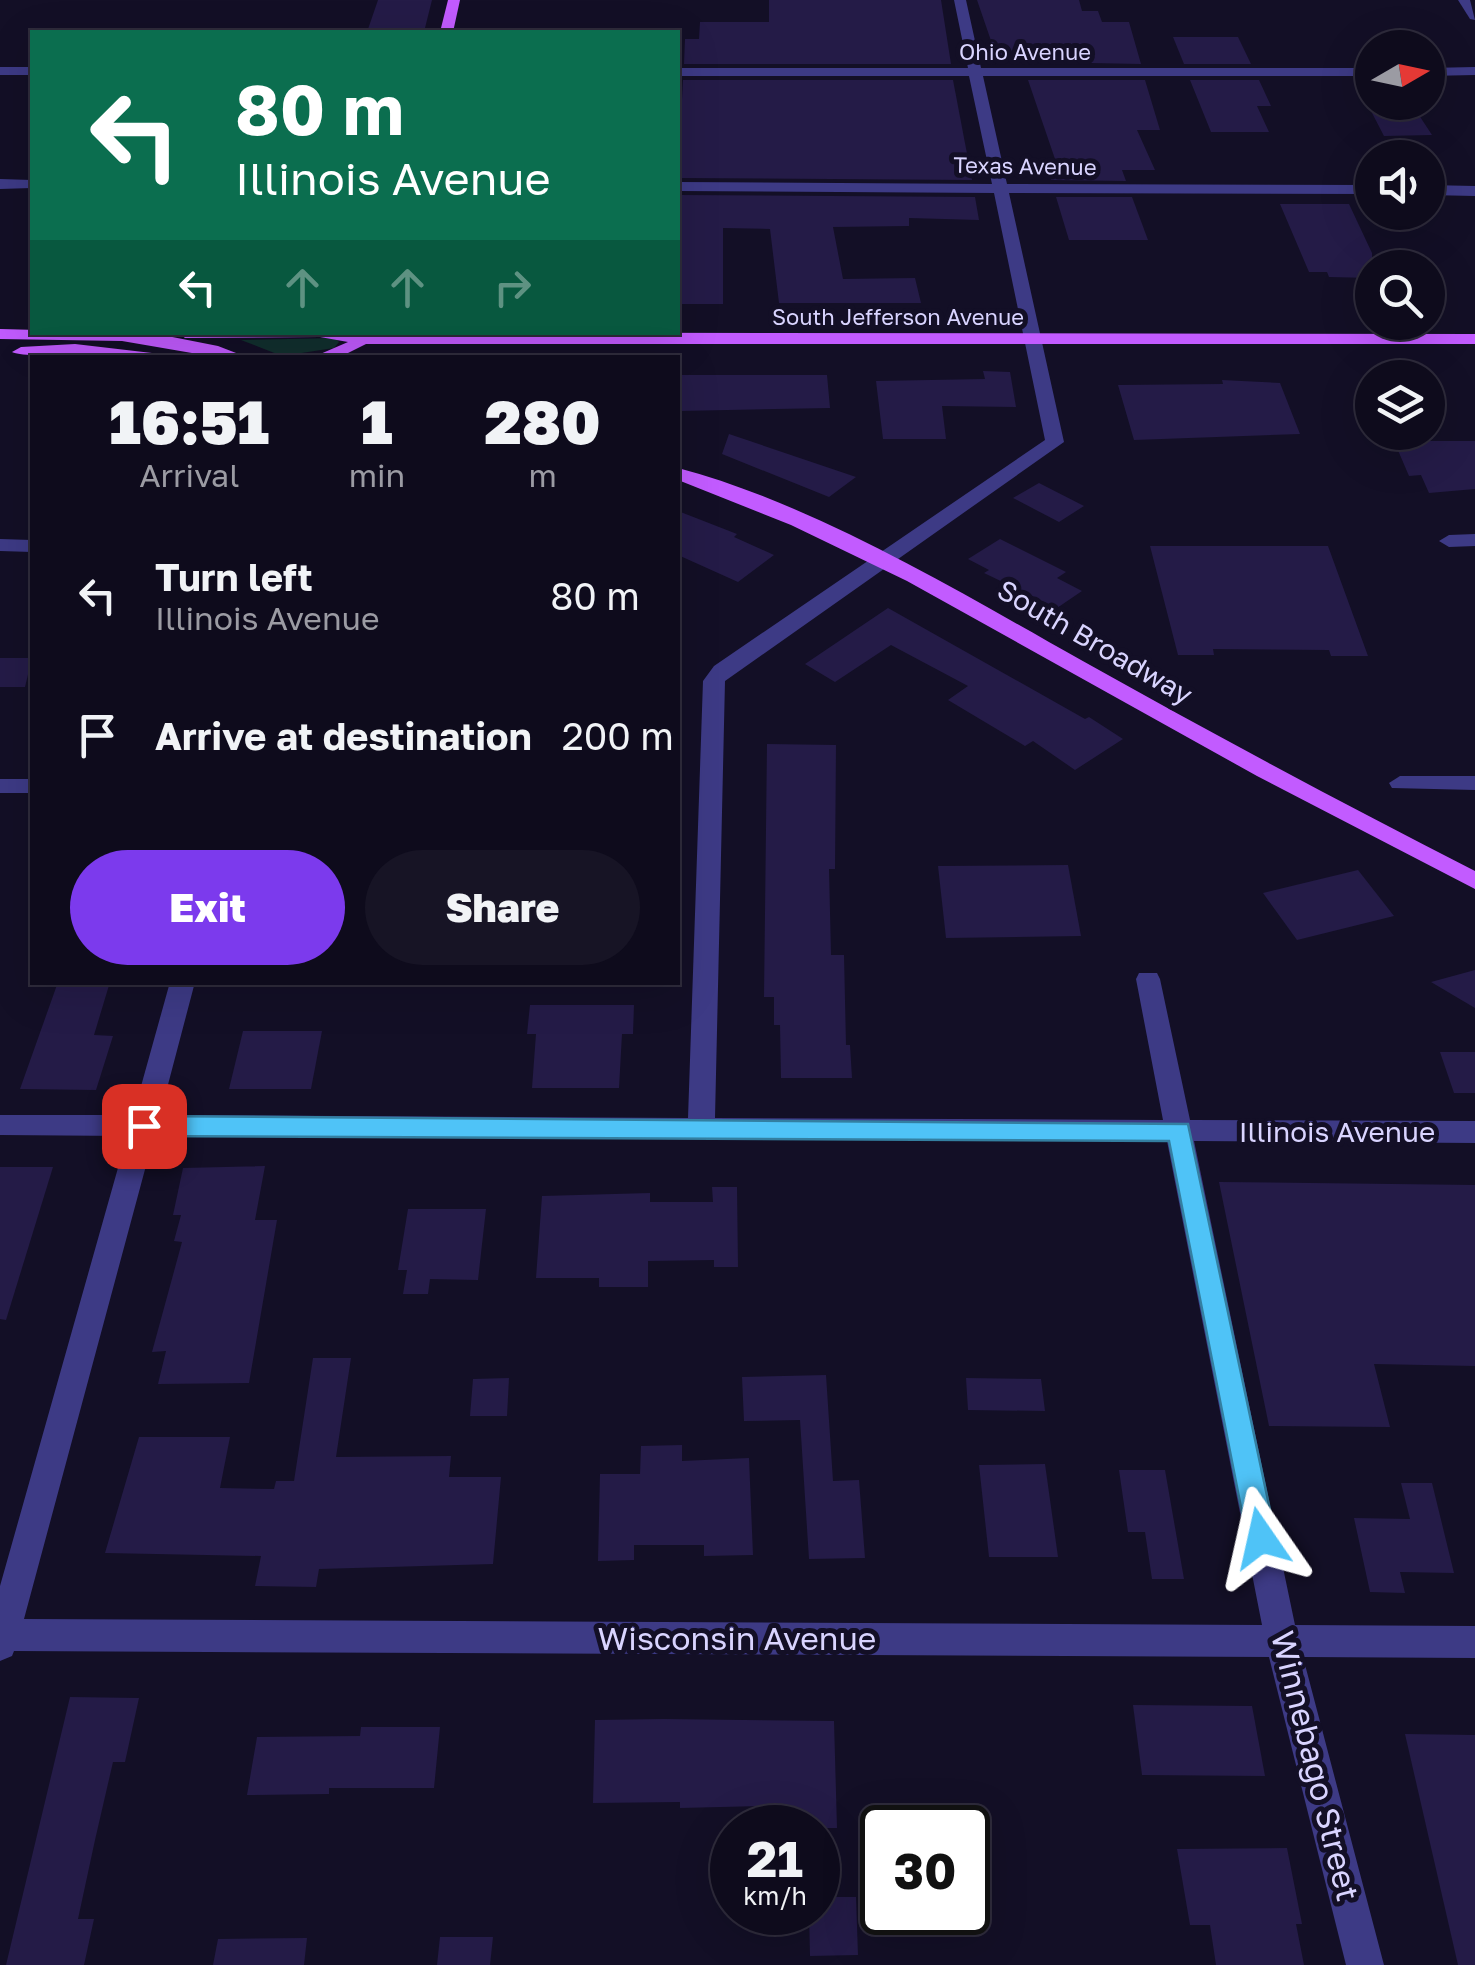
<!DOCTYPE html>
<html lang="en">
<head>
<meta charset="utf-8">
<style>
	:root { --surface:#0e0b1c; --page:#171425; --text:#f1f3f6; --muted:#9b9ba3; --line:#2e2b3b; --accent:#7c3aed }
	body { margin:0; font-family:"Golos Text",sans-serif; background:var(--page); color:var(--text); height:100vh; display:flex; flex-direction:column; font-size:38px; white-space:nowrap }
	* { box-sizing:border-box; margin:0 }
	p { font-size:32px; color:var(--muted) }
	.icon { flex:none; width:55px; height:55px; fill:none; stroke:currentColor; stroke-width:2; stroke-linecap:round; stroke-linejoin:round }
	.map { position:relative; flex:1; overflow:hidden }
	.panel { position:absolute; left:30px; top:355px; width:650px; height:630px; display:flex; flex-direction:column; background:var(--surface); border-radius:0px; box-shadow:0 10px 40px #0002,0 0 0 2px var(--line) }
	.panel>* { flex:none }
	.top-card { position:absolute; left:30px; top:30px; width:650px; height:305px; border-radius:0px; box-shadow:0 10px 40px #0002,0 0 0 2px var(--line); background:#0b6e4f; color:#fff; overflow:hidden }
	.needle { width:65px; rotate:81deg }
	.tools { position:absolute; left:1355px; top:30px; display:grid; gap:20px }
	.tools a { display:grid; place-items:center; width:90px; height:90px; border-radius:50%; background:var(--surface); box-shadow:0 10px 40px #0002,0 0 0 2px var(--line); font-size:50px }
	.speed { position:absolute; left:710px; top:1805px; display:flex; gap:20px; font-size:50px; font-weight:700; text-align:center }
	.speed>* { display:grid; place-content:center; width:130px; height:130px; border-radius:50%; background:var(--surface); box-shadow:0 10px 40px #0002,0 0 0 2px var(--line); line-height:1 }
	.speed small { font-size:25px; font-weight:400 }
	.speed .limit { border:5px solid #111; border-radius:15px; background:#fff; color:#111 }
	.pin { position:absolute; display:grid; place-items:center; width:85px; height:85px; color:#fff; margin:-42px; border-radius:20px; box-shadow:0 5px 15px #0006 }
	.me { position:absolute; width:110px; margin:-55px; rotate:349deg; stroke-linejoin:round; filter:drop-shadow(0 0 8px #0008) }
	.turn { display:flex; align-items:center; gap:35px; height:210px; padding:0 40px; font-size:45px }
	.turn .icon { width:130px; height:130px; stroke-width:2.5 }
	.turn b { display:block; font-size:70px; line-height:85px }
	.lanes { display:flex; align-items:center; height:95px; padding:0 40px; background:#0003; justify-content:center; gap:50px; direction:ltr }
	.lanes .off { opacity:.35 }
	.eta { display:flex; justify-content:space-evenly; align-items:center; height:170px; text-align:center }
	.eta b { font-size:60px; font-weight:800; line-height:70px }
	.cta { display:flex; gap:20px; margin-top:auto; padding:20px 40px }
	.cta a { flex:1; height:115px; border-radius:60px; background:var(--accent); color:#fff; font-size:40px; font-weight:800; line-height:115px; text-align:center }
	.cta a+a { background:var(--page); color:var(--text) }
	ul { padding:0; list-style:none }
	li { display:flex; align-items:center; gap:30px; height:140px; padding:0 40px }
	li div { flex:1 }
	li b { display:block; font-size:38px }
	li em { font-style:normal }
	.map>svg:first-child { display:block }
	.green { fill:#12302f }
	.building { fill:#241b47 }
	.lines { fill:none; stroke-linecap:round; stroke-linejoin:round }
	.minor { fill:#3d3a85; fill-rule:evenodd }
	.major { fill:#c25bff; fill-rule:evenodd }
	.route { fill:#4fc3f7; stroke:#337fa1; stroke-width:2.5 }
	.labels { text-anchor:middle; stroke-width:10; stroke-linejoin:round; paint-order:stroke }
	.far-street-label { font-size:22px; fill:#d9d4ff; stroke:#130f26 }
	.street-label { font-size:28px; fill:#d9d4ff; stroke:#130f26 }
	.near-street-label { font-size:32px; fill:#d9d4ff; stroke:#130f26 }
</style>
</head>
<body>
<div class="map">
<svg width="1475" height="1965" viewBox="0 0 1475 1965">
	<rect width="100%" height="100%" fill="#130f26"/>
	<path class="green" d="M335,338L339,342L334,348L282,356L241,340Z"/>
	<g class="building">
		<path d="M378,0H432L424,32H367Z"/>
		<path d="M769,0H941L951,64H684L685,39H699L700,22H769Z"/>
		<path d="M977,0H1079L1082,11H1098L1102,22H1129L1141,64L998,61Z"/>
		<path d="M1173,37H1238L1251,64H1184Z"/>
		<path d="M683,80H953L972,180L678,178Z"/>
		<path d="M1028,80H1145L1160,130H1137L1155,170H1122L1126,181L1051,180L1045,160L1055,159Z"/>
		<path d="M1190,80H1259L1271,106H1257L1269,132H1211Z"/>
		<path d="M1413,106L1432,135L1384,136L1371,111H1376L1374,107Z"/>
		<path d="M678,195L975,197L979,220L909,218V226L833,227L843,279L915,278L921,303H779L770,229L723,228V304H678Z"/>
		<path d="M1056,197H1132L1148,240H1069Z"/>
		<path d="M1280,204H1349L1372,253V278L1329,277L1327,272H1309Z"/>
		<path d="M983,371L1010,372L1016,407L942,406L946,439H883L876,381L985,379Z"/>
		<path d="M681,375H827L830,408L679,411Z"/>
		<path d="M1222,380L1280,383L1300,434L1134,440L1118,385L1223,384Z"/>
		<path d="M729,434L856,477L829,497L722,454Z"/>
		<path d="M1394,441H1475V489L1429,493L1421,475L1409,476Z"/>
		<path d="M1039,483L1084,506L1059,522L1013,498Z"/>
		<path d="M678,511L737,534L734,537L774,555L738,582L678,555Z"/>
		<path d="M1000,539L1066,572L1057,578L1082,591L1057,608L984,573L989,570L968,559Z"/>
		<path d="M1150,546H1328L1368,656H1331L1329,650L1213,649L1214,655H1178Z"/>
		<path d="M888,608L1085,719L1089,717L1123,739L1075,770L1033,741L1025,746L948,700L968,686L891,645L835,682L805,664Z"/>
		<path d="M0,658H32L25,687H0Z"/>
		<path d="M767,744L836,745L835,869H829L831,955H844L846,1045H850L852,1078H781L780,1025H774V997H764Z"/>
		<path d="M1068,865L1081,936L946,938L938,866Z"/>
		<path d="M1358,870L1394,916L1297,940L1263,893Z"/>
		<path d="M1475,970V1008L1431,982Z"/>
		<path d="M58,982H110L94,1035L113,1036L96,1090L20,1089Z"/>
		<path d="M530,1005H634L633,1034H622L619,1088H532L536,1034H527Z"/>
		<path d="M243,1031H322L311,1089H229Z"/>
		<path d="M1440,1052H1475V1093H1454Z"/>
		<path d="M265,1166L255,1220H277L249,1383L158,1384L166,1351L152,1352L182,1242L174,1241L181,1215H173L183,1168Z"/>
		<path d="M0,1167H53L6,1320L0,1319Z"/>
		<path d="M1219,1182L1475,1185V1366L1374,1364L1390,1427L1269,1426Z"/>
		<path d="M712,1187H737L738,1267H714V1260L648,1261V1287H599V1278H536L542,1196L650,1193V1202H713Z"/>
		<path d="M408,1209H486L478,1280L430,1279L428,1294H403L407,1270H398Z"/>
		<path d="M313,1358H351L336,1457L451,1456L449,1477H501L493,1564L319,1569L316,1587L255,1586L261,1556L105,1553L139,1437H230L220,1488L274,1489L276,1481H294Z"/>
		<path d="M826,1375L833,1481L859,1480L865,1558L809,1559L800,1420L744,1421L742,1377Z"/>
		<path d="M509,1378L507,1416H470L473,1379Z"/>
		<path d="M966,1378L1041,1379L1045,1411L968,1410Z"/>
		<path d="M682,1445V1461L749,1458L753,1555L704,1556V1545H634V1560L598,1561L600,1474H640L641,1446Z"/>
		<path d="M1045,1464L1058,1557H989L979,1465Z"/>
		<path d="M1119,1470H1165L1184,1579H1152L1145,1532H1128Z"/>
		<path d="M1401,1483H1432L1454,1573L1400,1572L1405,1593L1370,1592L1354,1518L1410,1519Z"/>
		<path d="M70,1697L139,1698L125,1762H113L95,1840L78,1919H94L84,1965H6Z"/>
		<path d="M1133,1705L1252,1706L1265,1776L1142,1775Z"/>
		<path d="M664,1719L834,1721L837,1828H762V1806L680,1808V1802L593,1803L595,1720Z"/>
		<path d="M361,1727H440L434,1788H329V1794L247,1795L257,1737L360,1736Z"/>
		<path d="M1405,1734L1475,1735V1965H1458Z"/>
		<path d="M1287,1848L1302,1924H1296L1304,1965H1216L1210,1925H1190L1177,1849Z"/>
		<path d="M818,1897H856L858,1955L810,1956L809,1912H818Z"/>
		<path d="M440,1937H493L490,1965H437Z"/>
		<path d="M307,1938L304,1965H213L218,1939Z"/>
	</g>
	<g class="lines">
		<g class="minor">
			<path d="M954,0H966L981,68H1372V76H983L1007,184L1372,185V194L1009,193L1064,442L725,681L715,1118L1163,1120L1136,979L1139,973H1157L1160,979L1190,1120L1475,1121V1143L1194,1141L1295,1625L1475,1626V1658L1303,1657L1384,1965H1346L1269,1657L14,1651L12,1656L0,1661V1586L127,1136L0,1135V1115H133L170,982H195L160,1115L688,1118L703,681L714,666L1045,440L994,193L678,191V182L992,184L969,76H678V68H968ZM154,1136L1167,1141L1262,1625L24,1619Z"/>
			<path d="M1458,0H1470L1475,20L1470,19Z"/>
			<rect x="0" y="67" width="32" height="8"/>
			<path d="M1475,67V75L1428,76V68Z"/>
			<path d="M0,179L32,180V188L0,189Z"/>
			<path d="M1428,185L1475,186V196L1428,195Z"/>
			<path d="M1475,534V546L1449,547L1439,541L1449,535Z"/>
			<path d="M0,539L32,540V552L0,551Z"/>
			<path d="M1400,776H1475V790L1392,788L1389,783Z"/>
			<rect x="0" y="779" width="32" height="14"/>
		</g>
		<g class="major">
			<path d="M448,0H460L453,32H440Z"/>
			<path d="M0,329L152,333L218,346L249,358H221L122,341L0,339Z"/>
			<path d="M177,332L1475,334V344H366L338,358H311L348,342L320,337L185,338Z"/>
			<path d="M75,344L152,353L160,358C140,358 20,358 12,352L21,347Z"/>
			<path d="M678,468C814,504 958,591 1081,660C1211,733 1342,803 1475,871V889L1257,776L907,581L791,525L678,480Z"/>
		</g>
	</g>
	<path class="route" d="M144,1116L1188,1124L1276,1538L1272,1547L1261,1551L1251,1547L1247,1538L1169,1141L144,1136L135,1133L132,1126L135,1119Z"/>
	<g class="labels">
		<g class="far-street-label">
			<text x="1025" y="60">Ohio Avenue</text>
			<text transform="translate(1025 166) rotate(1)" y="8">Texas Avenue</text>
			<text x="898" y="325">South Jefferson Avenue</text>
		</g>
		<g class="street-label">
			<text transform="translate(1095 642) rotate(30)" y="10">South Broadway</text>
			<text x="1337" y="1142">Illinois Avenue</text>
		</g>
		<g class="near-street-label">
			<text x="737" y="1650">Wisconsin Avenue</text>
			<text transform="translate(1315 1766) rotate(76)" y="11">Winnebago Street</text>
		</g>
	</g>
</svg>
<div class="tools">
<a><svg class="needle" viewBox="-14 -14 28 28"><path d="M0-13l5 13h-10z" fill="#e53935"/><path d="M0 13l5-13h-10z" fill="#9b9ba3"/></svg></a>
<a><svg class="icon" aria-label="sound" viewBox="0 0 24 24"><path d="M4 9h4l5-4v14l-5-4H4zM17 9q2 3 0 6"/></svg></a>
<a><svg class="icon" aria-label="search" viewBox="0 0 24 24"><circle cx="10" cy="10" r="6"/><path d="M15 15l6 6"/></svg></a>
<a><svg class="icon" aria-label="layers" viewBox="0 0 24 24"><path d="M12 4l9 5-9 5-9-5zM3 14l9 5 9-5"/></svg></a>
</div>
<div class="speed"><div>21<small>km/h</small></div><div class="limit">30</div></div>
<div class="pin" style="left:144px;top:1126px;background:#d93025"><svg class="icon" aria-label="arrive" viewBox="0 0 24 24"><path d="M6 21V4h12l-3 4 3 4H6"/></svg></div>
<svg class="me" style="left:1261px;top:1538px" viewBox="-20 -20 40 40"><path d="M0-17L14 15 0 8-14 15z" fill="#4fc3f7" stroke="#fff" stroke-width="4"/></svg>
<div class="top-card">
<div class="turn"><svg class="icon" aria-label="left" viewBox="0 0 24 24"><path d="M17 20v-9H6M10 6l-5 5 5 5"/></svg><div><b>80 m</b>Illinois Avenue</div></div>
<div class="lanes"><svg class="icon" aria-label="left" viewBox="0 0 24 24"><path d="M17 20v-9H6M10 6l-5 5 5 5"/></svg><svg class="icon off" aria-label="ahead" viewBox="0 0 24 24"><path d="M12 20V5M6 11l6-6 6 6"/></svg><svg class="icon off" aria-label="ahead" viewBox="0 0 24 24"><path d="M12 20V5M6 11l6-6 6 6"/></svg><svg class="icon off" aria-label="right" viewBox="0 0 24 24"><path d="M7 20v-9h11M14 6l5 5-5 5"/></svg></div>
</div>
<section class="panel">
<div class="eta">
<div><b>16:51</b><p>Arrival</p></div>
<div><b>1</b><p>min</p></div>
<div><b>280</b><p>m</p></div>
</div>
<ul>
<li><svg class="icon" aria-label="left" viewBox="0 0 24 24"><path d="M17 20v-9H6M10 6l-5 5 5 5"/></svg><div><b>Turn left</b><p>Illinois Avenue</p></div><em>80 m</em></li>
<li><svg class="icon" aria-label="arrive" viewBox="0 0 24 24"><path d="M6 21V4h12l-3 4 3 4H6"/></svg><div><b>Arrive at destination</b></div><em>200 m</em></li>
</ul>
<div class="cta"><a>Exit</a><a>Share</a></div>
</section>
</div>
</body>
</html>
